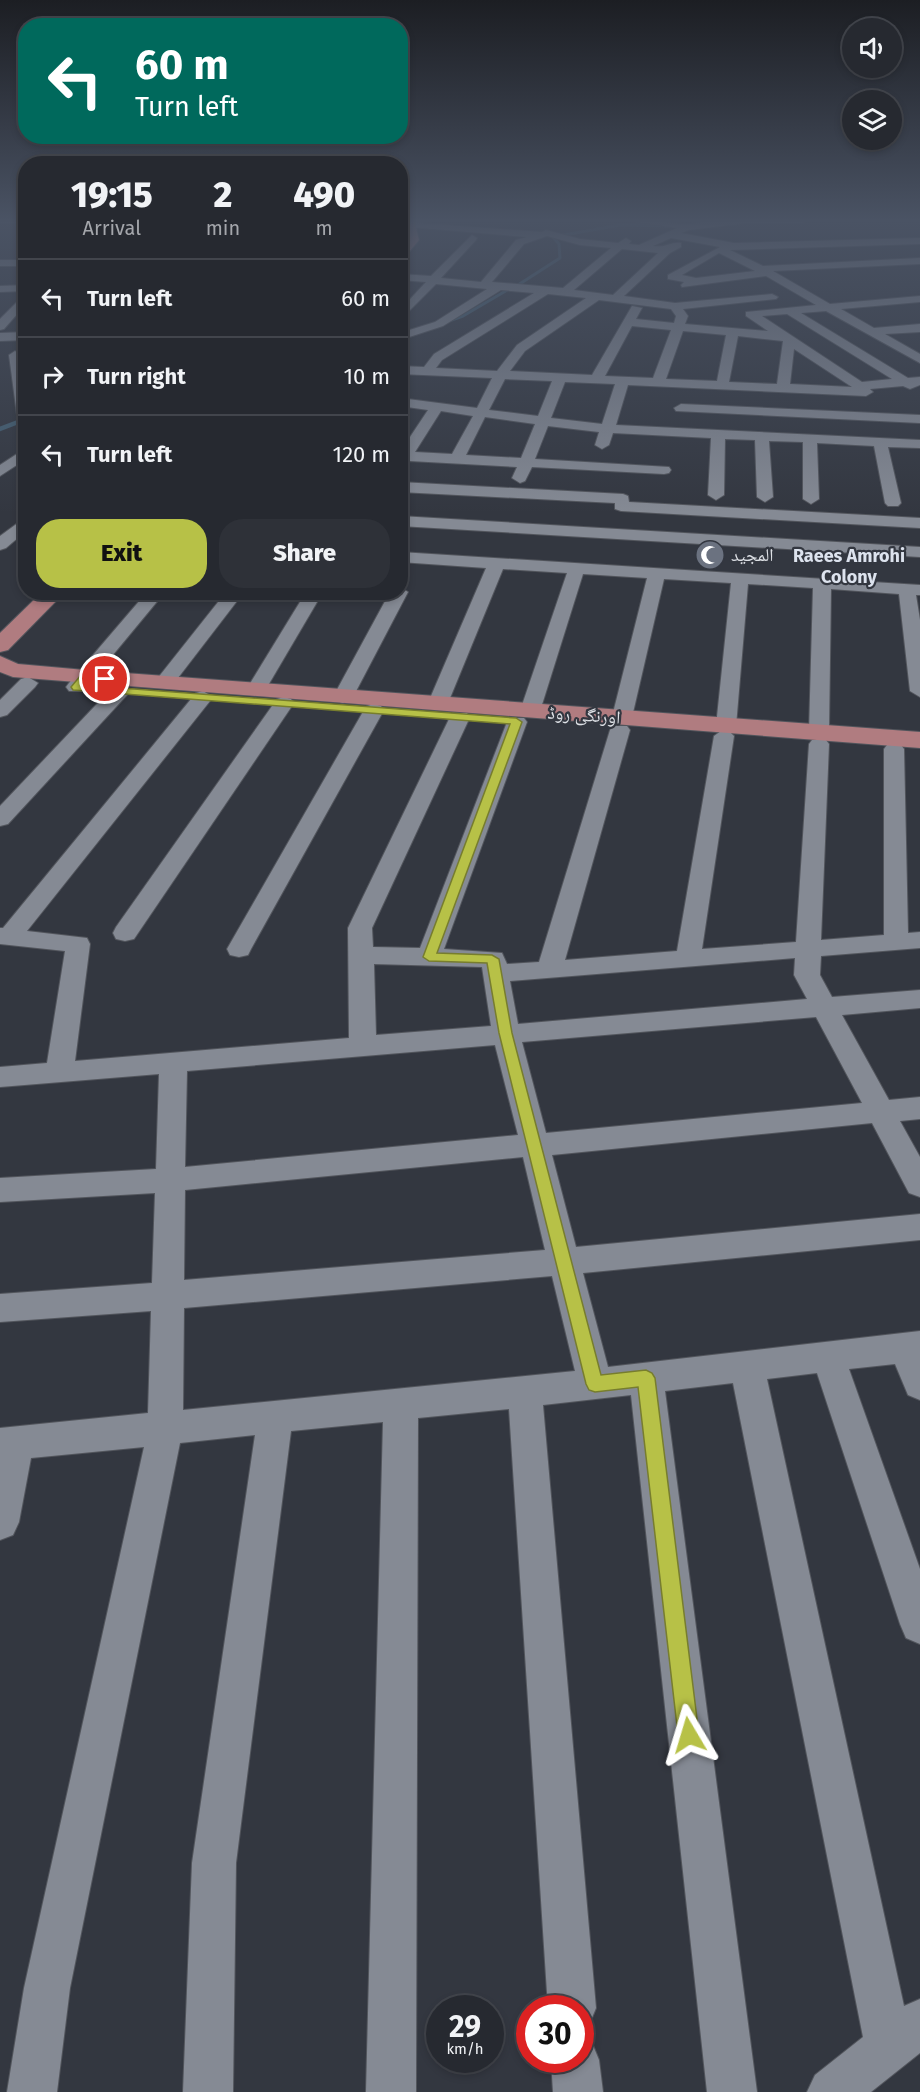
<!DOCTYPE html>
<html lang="en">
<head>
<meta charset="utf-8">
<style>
	:root { --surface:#262930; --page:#2e3138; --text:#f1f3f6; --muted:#a4a6ab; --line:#42454c; --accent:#b7c147 }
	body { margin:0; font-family:"Fira Sans","Noto Naskh Arabic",sans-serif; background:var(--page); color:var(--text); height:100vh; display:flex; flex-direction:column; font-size:22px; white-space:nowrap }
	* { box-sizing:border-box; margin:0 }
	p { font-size:20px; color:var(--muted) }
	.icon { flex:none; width:33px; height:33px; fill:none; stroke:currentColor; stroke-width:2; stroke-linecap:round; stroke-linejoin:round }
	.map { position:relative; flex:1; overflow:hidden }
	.panel { position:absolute; left:18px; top:156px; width:390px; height:444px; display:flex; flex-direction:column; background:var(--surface); border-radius:24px; box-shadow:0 3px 9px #0003,0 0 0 2px var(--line) }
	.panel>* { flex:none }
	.guide { position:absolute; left:18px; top:18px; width:390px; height:126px; border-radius:24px; box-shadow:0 3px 9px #0003,0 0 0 2px var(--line); background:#00695c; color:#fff; overflow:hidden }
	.tools { position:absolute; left:842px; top:18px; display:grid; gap:12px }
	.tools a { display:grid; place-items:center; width:60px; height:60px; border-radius:50%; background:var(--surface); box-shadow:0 3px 9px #0003,0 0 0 2px var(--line); font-size:30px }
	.speed { position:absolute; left:426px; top:1995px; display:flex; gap:12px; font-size:30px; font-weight:700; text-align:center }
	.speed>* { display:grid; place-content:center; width:78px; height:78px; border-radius:50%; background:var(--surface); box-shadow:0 3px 9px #0003,0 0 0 2px var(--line); line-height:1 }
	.speed small { font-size:15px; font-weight:400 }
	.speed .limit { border:9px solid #d22; background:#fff; color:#111 }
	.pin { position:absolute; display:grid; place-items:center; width:51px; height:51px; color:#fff; margin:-26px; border:3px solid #fff; border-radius:50%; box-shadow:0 2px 6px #0007 }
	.me { position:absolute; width:66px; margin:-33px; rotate:353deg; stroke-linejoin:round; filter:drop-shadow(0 0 4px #0008) }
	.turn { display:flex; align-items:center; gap:21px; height:126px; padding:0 18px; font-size:27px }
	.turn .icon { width:78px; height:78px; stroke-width:2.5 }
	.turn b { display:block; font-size:42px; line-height:51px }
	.eta { display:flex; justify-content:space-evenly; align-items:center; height:102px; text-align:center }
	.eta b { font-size:36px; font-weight:800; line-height:42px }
	.action { display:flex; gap:12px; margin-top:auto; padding:12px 18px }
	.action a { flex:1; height:69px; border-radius:24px; background:var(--accent); color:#111; font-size:24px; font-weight:800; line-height:69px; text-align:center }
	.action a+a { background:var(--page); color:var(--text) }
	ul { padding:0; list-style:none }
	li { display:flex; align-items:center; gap:18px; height:78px; padding:0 18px; border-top:2px solid var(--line) }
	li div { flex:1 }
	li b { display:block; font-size:22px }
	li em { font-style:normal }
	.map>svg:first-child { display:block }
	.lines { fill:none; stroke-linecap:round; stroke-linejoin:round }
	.stream-far1 { stroke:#446073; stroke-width:3 }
	.stream { stroke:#446073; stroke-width:4.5 }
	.minor-casing { stroke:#52555c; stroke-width:2 }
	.major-casing { stroke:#52555c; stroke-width:2 }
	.minor { fill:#858a94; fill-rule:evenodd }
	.major { fill:#b07c80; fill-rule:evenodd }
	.route { fill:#b7c147; stroke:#777d2e; stroke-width:1.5 }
	.labels { text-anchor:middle; stroke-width:4.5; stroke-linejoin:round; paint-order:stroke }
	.far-poi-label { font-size:18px; fill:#dee1e6; stroke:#333740; text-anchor:start }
	.far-neighbourhood-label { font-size:18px; font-weight:bold; fill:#dde3ee; stroke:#333740 }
	.far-street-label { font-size:18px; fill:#dee1e6; stroke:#333740 }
</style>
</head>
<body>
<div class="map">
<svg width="920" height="2092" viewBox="0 0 920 2092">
	<rect width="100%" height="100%" fill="#333740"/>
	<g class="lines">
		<g class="stream-far1">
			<path d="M704,223L725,220"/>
			<path d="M518,285L560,258L559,244L553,237L620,225L673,226"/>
			<path d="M443,323L463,316L509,289"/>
		</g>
		<path class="stream" d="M0,429L26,419"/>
		<g class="minor-casing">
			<g id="minor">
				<path d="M0,220H26V224L0,223Z"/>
				<path d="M625,220L688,224L725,220H807L802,223H746L689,230L681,233L734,243L920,238V244L730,250L763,266L920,258V264L773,271L830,304L920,296V302L841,309L874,328L920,324V332L885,334L920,354V363L826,311L801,313L908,378L920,377V385L910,389L903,386L870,389L873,392L866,396L628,385L616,425L920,440V448L888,447L901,503L898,506H888L885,503L874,446L817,443L819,499L811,504L803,499V442L769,441L773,497L765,502L757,497L755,440L725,439L724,495L716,500L708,495L711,438L613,433L609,445L602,449L595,445L599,432L548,426L535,459L669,467L671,470L669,473L664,474L532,467L525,481L520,483L512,478L517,467L410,461L405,468L400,469V452L428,410L400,406V398L477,408L492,378L400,374V366L424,367L434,354L534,293L501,290L443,326L400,340V333L435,322L487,289L436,284L400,320V310L426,282L400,280V274L431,276L472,235L477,238L476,240L441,278L481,282L516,240L527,237L409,227L404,224L406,222L542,232L546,230L580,239L618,243L626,238L631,241L629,244L639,245L677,228ZM547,236L580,245L611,248L563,288L492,282L524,244ZM671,238L720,247L668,275V279L684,282L681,285L682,287L766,276L816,305L746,312V316L768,331L685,324L688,316L683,309L776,299L778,297L772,294L675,303L624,296L670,253L681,247V243C672,241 666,248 653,246ZM622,249L658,253L613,295L574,290ZM719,253L755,271L696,278L682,275ZM548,294L586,298L517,345L497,371L436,368L442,360ZM599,300L671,309L676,316L674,323L636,319L642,308L632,306L592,375L510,371L525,351ZM787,314L892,379L862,382L762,316ZM632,326L671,330L653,378L605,376ZM683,331L726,335L717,381L666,379ZM738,336L783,341L777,384L729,382ZM794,349L852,387L790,384ZM505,379L552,381L538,416L489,410ZM565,382L615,384L602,424L551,418ZM441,411L473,416L452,454L415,452ZM485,417L535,424L521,458L466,455Z"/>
				<rect x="0" y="260" width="26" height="6"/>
				<path d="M26,285V291L0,292V286Z"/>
				<path d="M26,293V304L4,329L0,330V319Z"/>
				<path d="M26,332V340L0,341V333Z"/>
				<path d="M15,351L21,355L26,382L24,419L17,415L9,355Z"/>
				<path d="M681,404L920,415V423L676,411L674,408Z"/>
				<path d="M26,448V459L0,476V465Z"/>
				<path d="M400,482L623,494L628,496L629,502L920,518V528L621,511L615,509V503L400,492Z"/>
				<path d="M400,516L920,547V557L400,526Z"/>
				<path d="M26,517V531L6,548L0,550V536Z"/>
				<path d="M400,552L920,585V595H916L920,620V697L910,691L899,594L831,589L829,731L826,735H812L809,731L813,588L748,584L736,726L729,731L734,736L702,949L796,942L809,744L812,740H826L829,744L821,940L884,935V749L887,745H901L904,749L908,933L920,932V948L821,956L820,975L832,997L920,990V1008L842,1015L889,1100L920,1097V1119L900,1121L920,1157V1197L909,1193L872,1123L552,1155L576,1247L920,1214V1240L583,1273L608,1367L920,1331V1400L908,1395L895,1364L849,1369L920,1569V1644L906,1638L900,1624L817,1373L767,1379L904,2006L920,1999V2053L871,2092H807L815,2075L863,2037L733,1383L665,1391L757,2092H707L631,1395L543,1405L596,2008L589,2025L580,2028V2008H548L509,1409L418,1418L416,2092H366L383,1422L291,1431L236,1863L233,2092H183L192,1863L255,1435L180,1443L70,1988L57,2092H7L24,1988L144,1447L31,1458L19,1522L13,1535L0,1540V1428L148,1413L151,1311L0,1322V1294L152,1283L155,1193L0,1202V1178L156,1169L159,1074L0,1087V1067L47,1063L65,951L0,944V928H3L196,693L203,691L213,697L210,701L27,931L87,938L90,944L75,1061L349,1038L348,928L450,717L453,713H467L470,717L372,928L373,947L420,948L507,722L510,718H524L527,722L444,949L502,953L507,964L539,962L610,730L613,726H627L630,730L565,960L677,951L714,736L721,731L716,726L731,583L664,579L632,717L629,721H615L612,717L647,578L583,574L540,711L537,715H523L520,711L567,573L503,569L448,703L445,707H431L428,703L486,568L400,562ZM795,958L794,975L807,999L518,1024L510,981ZM374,964L482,967L491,1026L376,1035ZM816,1017L862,1103L546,1133L522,1042ZM495,1045L518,1135L185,1167L187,1071ZM523,1157L545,1250L184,1280L185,1190ZM552,1276L575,1371L183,1410L184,1308Z"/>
				<path d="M400,587L408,592L353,697L343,703L336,701L333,697L390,592H400Z"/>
				<path d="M147,592H165L83,691H69L66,687L69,683Z"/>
				<path d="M226,592H244L171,687H157L154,683L157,679Z"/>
				<path d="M306,592H323L263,694H249L246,690Z"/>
				<path d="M28,677L38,683L35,687L7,715L0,717V700L21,679Z"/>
				<path d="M120,685L127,687L130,691L127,695L8,824L0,826V806L113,687Z"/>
				<path d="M284,697L291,699L294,703L134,939L125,941L116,939L113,933L116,927L277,699Z"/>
				<path d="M374,704L381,706L384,710L251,949L248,955L239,957L230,955L227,949L364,710L367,706Z"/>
				<path d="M580,2038L592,2043L599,2060L603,2092H553L551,2060H580Z"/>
			</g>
		</g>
		<g class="major-casing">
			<g id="major">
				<path d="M402,220H414L419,240L404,258L400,259V247L407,240Z"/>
				<path d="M42,592H65L8,650L0,652V633Z"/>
				<path d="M0,656L18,664L85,670L920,732V748L13,677L0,672Z"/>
			</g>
		</g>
		<use href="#minor" class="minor"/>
		<use href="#major" class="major"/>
	</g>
	<linearGradient id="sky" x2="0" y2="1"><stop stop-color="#1c1e23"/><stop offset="0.43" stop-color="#4a5364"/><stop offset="1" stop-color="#4a5364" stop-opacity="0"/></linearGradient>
	<rect width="920" height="513" fill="url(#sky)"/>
	<path class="route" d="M81,675L105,676L110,679L105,682L87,680L83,685L516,718L522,722L437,953L492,955L499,959L512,1033L601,1375L646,1370L652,1373L655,1378L699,1735L696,1742L689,1746L681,1742L678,1735L638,1387L595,1392L589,1390L586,1384L499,1033L487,963L429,961L423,957L510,724L73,690L71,687Z"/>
	<defs>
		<g id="mosque-disc" transform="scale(1.5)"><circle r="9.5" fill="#6b7280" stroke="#333740"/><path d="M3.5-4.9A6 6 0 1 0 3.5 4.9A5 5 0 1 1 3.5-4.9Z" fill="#fff"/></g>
	</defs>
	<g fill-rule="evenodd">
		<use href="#mosque-disc" x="710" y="555"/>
	</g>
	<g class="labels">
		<g class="far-poi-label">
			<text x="731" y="561">المجید</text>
		</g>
		<g class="far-neighbourhood-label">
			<text x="849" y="562">Raees Amrohi<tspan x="849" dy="21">Colony</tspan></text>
		</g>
		<g class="far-street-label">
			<text transform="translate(584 715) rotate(4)" y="6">اورنگی روڈ</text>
		</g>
	</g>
</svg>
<div class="tools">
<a><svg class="icon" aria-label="sound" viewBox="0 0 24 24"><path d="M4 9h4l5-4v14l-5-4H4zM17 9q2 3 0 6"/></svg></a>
<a><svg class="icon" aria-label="layers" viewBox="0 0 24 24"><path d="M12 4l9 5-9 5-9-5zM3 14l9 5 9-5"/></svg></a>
</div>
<div class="speed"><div>29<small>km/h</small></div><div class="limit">30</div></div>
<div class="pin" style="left:105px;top:679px;background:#d93025"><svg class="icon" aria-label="arrive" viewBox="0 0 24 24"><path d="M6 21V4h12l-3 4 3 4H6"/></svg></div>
<svg class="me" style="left:689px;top:1735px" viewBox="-20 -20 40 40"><path d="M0-17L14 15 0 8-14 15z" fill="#b7c147" stroke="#fff" stroke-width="4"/></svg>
<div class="guide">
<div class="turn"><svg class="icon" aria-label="left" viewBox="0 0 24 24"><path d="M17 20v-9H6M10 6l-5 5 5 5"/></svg><div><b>60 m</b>Turn left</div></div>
</div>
<section class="panel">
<div class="eta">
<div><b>19:15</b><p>Arrival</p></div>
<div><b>2</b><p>min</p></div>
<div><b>490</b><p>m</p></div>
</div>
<ul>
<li><svg class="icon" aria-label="left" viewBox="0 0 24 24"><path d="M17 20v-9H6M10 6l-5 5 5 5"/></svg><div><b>Turn left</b></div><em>60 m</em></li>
<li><svg class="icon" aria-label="right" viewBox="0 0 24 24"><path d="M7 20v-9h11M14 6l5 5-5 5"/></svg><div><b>Turn right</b></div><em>10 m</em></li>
<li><svg class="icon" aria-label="left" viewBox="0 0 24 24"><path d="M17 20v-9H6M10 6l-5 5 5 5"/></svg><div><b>Turn left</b></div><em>120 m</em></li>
</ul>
<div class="action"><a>Exit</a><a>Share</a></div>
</section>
</div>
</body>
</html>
